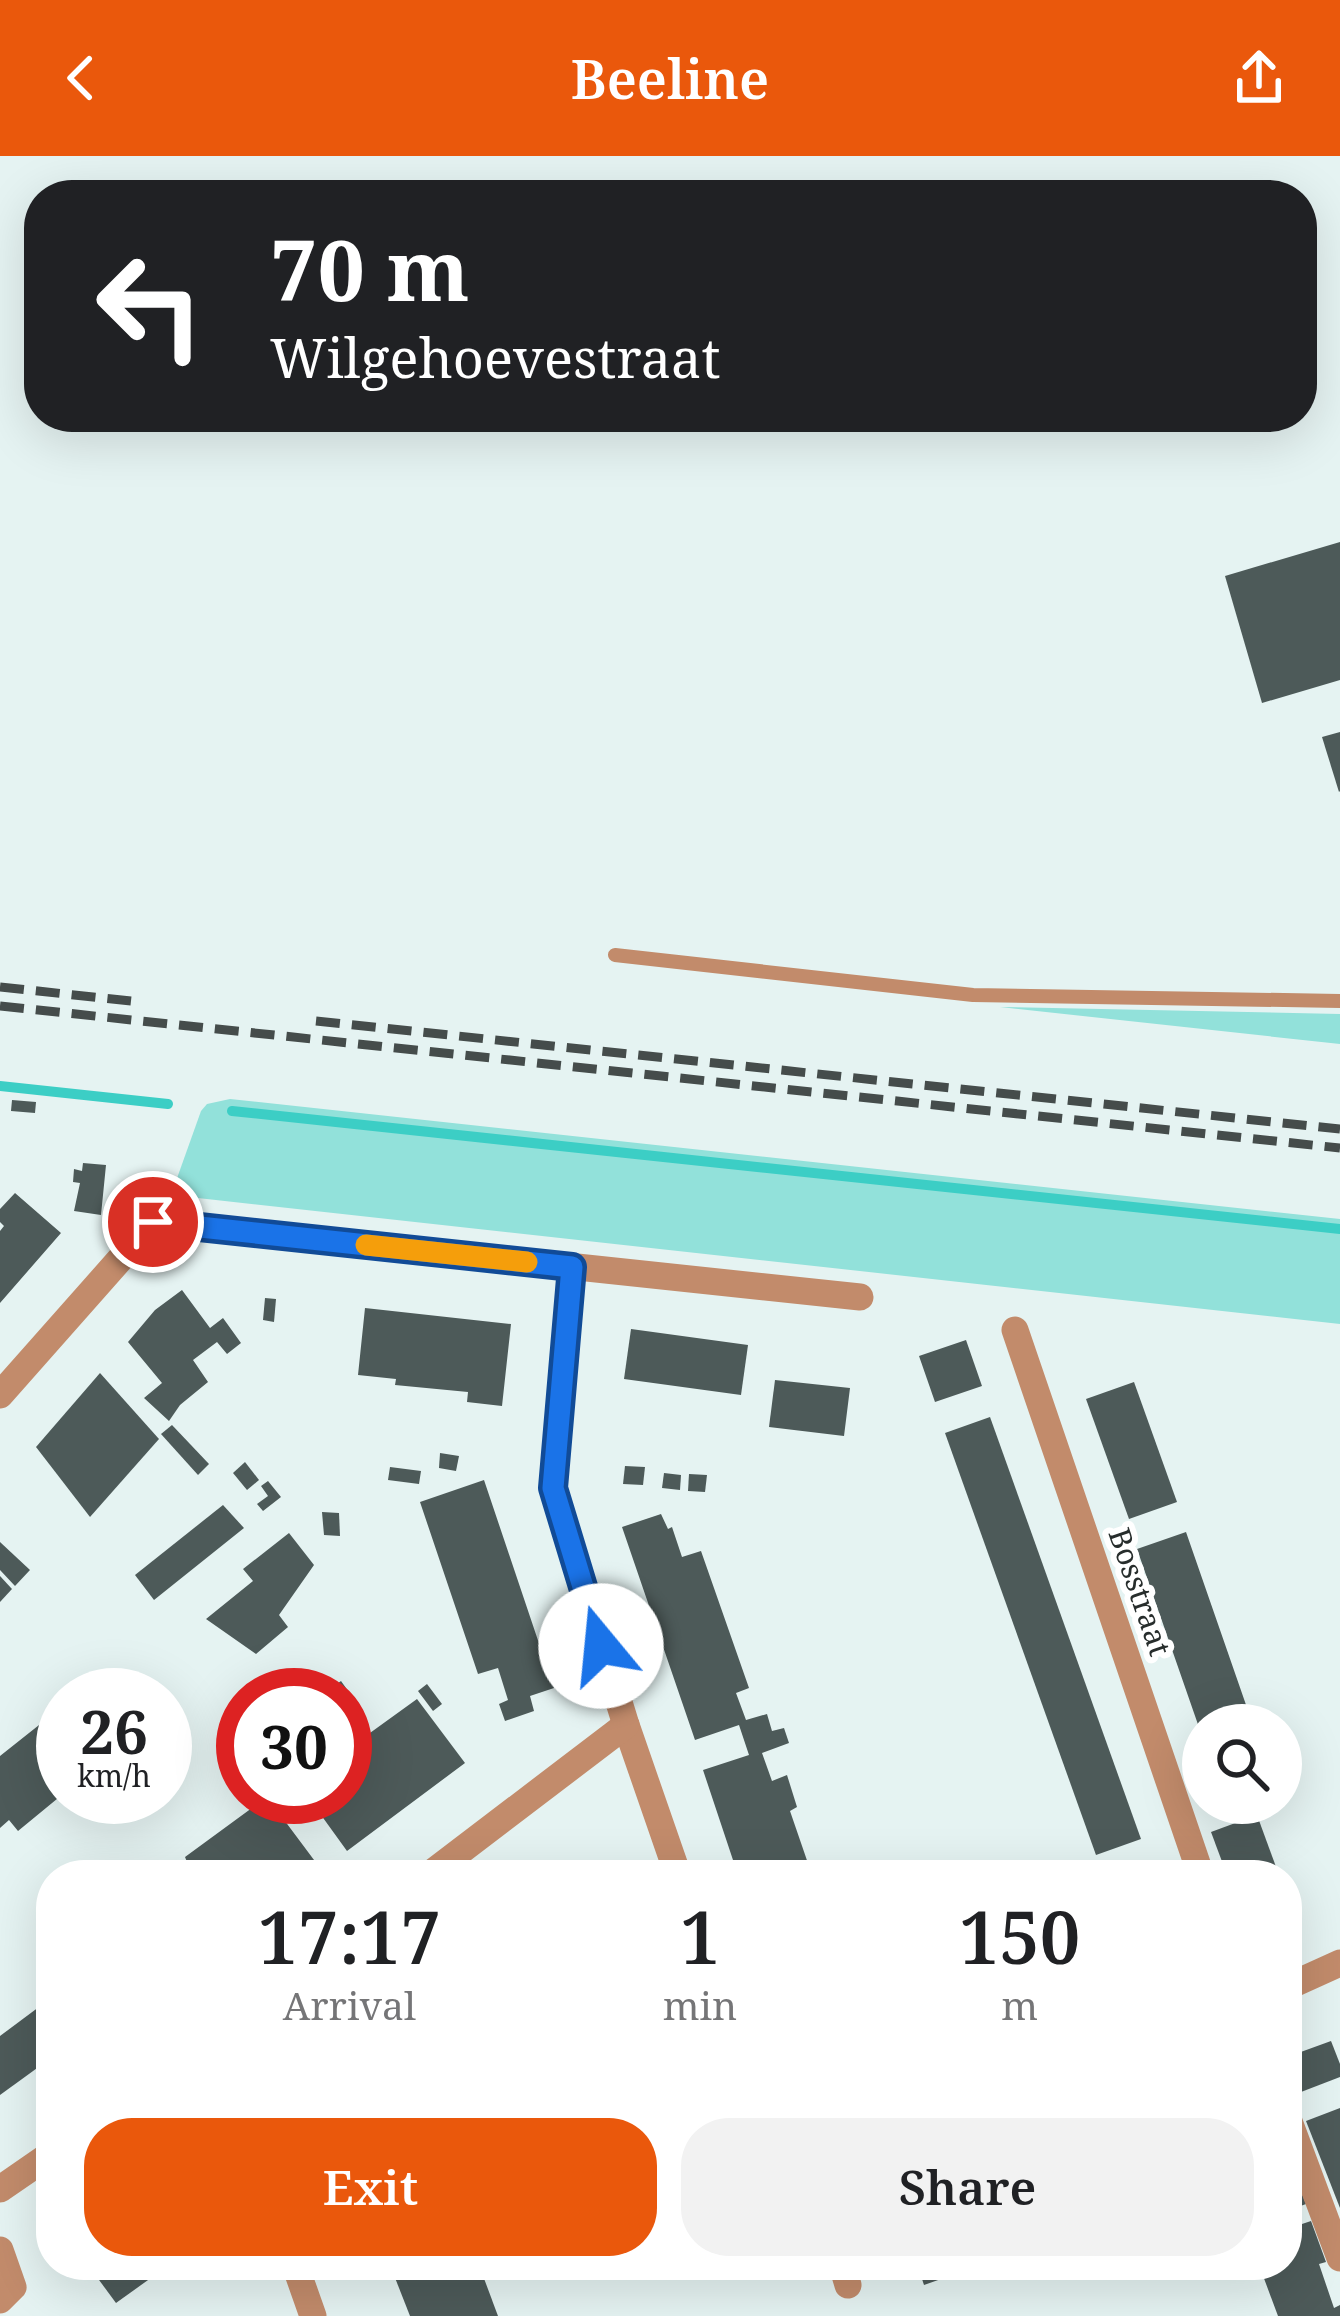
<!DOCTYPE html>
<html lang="en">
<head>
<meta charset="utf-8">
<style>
	:root { --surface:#fff; --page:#f2f2f2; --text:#202124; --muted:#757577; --accent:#ea580c }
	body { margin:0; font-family:"Noto Serif",serif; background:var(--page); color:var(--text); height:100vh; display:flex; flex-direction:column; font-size:45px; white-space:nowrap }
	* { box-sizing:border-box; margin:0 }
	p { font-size:39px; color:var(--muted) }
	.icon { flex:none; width:66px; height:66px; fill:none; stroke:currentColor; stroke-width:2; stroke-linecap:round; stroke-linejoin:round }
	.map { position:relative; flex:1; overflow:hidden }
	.drawer { position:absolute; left:36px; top:1704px; width:1266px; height:420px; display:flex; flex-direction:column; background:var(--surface); border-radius:48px; box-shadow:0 12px 48px #0002 }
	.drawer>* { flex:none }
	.hud { position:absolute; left:24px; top:24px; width:1293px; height:252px; border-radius:48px; box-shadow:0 12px 48px #0002; background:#202124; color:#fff; overflow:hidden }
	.fabs { position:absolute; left:1182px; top:1548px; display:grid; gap:24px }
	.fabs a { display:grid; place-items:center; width:120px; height:120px; border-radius:50%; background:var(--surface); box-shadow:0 12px 48px #0002; font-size:60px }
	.speed { position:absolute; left:36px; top:1512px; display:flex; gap:24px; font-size:60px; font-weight:700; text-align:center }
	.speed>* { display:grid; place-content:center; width:156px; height:156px; border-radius:50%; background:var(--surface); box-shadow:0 12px 48px #0002; line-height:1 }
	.speed small { font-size:30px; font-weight:400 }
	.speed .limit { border:18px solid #d22; background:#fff; color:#111 }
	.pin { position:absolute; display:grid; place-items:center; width:102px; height:102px; color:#fff; margin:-51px; border:6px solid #fff; border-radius:50%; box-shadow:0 3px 12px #0007 }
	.me { position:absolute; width:132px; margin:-66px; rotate:343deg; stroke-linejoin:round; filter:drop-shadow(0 0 9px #0008) }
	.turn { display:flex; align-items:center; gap:42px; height:252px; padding:0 48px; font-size:54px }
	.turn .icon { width:156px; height:156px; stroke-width:2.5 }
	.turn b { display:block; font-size:84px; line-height:102px }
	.eta { display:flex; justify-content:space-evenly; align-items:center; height:204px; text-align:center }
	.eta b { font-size:72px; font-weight:600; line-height:84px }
	.cta { display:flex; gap:24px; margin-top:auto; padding:24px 48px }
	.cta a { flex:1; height:138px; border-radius:48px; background:var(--accent); color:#fff; font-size:48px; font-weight:600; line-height:138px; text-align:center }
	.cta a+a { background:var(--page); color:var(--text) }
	header { display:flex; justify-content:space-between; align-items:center; height:156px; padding:0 48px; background:var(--accent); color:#fff; font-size:54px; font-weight:600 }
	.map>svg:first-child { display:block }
	.green { fill:#92e1da }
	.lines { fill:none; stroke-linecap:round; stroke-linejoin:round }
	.stream { stroke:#3ccec5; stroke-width:10 }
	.building { fill:#4d5a59 }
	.service { stroke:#c28b6b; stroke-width:14 }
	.minor { stroke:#c28b6b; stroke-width:27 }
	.rail { stroke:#454c4b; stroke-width:9; stroke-dasharray:24 12; stroke-linecap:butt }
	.route-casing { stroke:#114b97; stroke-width:30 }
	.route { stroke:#1a73e8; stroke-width:21 }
	.slow { stroke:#f59e0b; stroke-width:21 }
	.labels { text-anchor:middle; stroke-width:12; stroke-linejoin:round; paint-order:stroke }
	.street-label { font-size:30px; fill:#272d2c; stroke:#fff }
</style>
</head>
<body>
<header><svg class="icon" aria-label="back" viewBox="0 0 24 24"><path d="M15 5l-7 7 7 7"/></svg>Beeline<svg class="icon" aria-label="share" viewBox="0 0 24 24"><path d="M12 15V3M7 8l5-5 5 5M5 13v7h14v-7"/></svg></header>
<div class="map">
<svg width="1340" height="2160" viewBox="0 0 1340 2160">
	<rect width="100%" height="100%" fill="#e5f3f2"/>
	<g class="green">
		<path d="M1000,851L1340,858V888Z"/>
		<path d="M230,943L1340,1063V1168L171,1039L201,955L207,948Z"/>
	</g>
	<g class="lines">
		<g class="stream">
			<path d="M0,930L168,948"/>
			<path d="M232,955L1340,1073"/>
		</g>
	</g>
	<g class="building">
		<path d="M1340,386V524L1262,547L1225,420Z"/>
		<path d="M1340,576V635L1339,636L1322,581Z"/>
		<path d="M12,944L36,946L35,957L11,955Z"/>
		<path d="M83,1007L106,1009L101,1059L74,1055L80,1027L73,1026L74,1013L82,1015Z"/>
		<path d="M15,1037L61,1077L0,1147V1075L4,1070L0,1066V1053Z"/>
		<path d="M182,1134L210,1172L223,1162L241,1187L227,1198L217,1186L193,1204L208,1226L180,1249L169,1265L144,1242L162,1227L128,1186L155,1154Z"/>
		<path d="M265,1142L276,1143L274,1166L263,1164Z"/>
		<path d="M365,1152L511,1168L502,1250L467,1246L468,1236L395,1229L396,1223L358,1219Z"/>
		<path d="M631,1173L748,1189L741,1239L624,1223Z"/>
		<path d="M966,1184L982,1230L935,1246L919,1200Z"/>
		<path d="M100,1217L159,1283L90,1361L36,1291Z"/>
		<path d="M775,1224L850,1232L844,1280L769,1271Z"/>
		<path d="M1134,1226L1177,1346L1129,1363L1086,1243Z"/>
		<path d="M990,1261L1141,1683L1096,1699L945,1277Z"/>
		<path d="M172,1269L209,1308L198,1319L161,1278Z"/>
		<path d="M440,1297L459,1300L456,1315L439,1312Z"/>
		<path d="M245,1306L259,1324L247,1334L233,1317Z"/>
		<path d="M625,1310L645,1311L643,1329L623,1328Z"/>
		<path d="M390,1311L421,1315L419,1328L388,1324Z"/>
		<path d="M664,1317L681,1319L680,1334L662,1332Z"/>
		<path d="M689,1318L707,1319L705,1336L688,1335Z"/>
		<path d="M484,1324L554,1532L530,1540L534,1555L505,1565L499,1548L508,1544L498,1512L478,1518L420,1346Z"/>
		<path d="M268,1325L281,1341L263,1355L257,1348L268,1340L261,1330Z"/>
		<path d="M223,1349L244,1372L154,1444L135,1419Z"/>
		<path d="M322,1356L339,1357L340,1380L324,1379Z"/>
		<path d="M661,1358L668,1373L672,1371L682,1401L701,1395L749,1532L736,1537L746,1564L767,1558L772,1575L784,1572L789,1587L762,1597L772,1625L787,1619L797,1651L790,1655L812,1719H738L703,1614L749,1599L739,1569L695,1584L622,1371Z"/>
		<path d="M1186,1376L1253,1569H1203L1202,1580L1137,1393Z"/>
		<path d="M289,1377L314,1409L279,1459L288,1471L256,1498L206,1463L253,1425L243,1413Z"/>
		<path d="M0,1386L30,1414L15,1430L0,1414Z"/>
		<path d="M0,1420L12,1433L0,1446Z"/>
		<path d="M341,1525L351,1539L345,1543V1539H329L327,1535Z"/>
		<path d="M427,1528L442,1548L433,1555L418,1535Z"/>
		<path d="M417,1543L465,1607L347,1695L308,1641H345V1595Z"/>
		<path d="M63,1550V1612L57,1617L63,1625V1638L18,1675L9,1664L0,1672V1600Z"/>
		<path d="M232,1587L243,1593L240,1614L222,1604Z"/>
		<path d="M267,1641L317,1708L302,1719H181L177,1713L187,1706L185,1701Z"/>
		<path d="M1257,1659L1279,1719H1227L1211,1676Z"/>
		<path d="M51,1842V1902L0,1939V1880Z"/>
		<path d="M1331,1885L1340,1908V1921L1301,1936L1287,1901Z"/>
		<path d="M1340,1952V2052L1306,1965Z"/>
		<path d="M1293,2014L1306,2048L1287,2055V2017Z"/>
		<path d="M1311,2065L1326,2106L1319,2108L1334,2152L1340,2149V2160H1278L1259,2109H1287V2073Z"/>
		<path d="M88,2109H169L116,2147Z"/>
		<path d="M390,2109H479L498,2160H410Z"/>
		<path d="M901,2109H955L958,2117L924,2129L919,2114L904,2119Z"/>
	</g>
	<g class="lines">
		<path class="service" d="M615,799L973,839L1340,845"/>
		<g class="minor">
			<path d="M572,1111L553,1332L626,1569L678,1719"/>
			<path d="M1015,1174L1201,1719"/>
			<path d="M0,1239L153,1066L860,1141"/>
			<path d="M429,1719L626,1569"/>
			<path d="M1287,1831L1340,1807"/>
			<path d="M1287,1960L1340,2102"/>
			<path d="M0,2033L51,1998"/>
			<path d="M0,2094L13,2131L0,2144"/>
			<path d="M295,2109L313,2160"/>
			<path d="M842,2109L848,2129"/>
		</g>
		<g class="rail">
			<path d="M0,831L131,845"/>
			<path d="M0,850L1340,992"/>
			<path d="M316,865L1340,973"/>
		</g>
	</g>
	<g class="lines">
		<g class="route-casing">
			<path id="route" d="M153,1066L572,1111L553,1332L601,1490"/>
		</g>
		<use href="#route" class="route"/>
		<path class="slow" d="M366,1089L527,1106"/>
	</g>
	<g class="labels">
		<g class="street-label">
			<text transform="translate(1139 1436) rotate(71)" y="10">Bosstraat</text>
		</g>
	</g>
</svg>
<div class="fabs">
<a><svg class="icon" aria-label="search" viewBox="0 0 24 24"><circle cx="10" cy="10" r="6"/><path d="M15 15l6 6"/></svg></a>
</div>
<div class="speed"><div>26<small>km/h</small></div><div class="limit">30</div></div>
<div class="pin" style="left:153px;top:1066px;background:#d93025"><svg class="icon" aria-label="arrive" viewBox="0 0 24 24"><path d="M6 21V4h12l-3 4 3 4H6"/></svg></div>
<svg class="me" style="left:601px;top:1490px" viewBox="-20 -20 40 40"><circle r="19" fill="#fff"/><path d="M0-13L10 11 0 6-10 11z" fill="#1a73e8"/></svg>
<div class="hud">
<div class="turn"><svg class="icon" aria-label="left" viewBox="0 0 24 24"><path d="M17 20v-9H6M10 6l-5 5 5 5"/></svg><div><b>70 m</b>Wilgehoevestraat</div></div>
</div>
<section class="drawer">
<div class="eta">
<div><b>17:17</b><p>Arrival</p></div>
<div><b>1</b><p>min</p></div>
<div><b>150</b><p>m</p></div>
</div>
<div class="cta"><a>Exit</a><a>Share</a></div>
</section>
</div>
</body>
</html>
